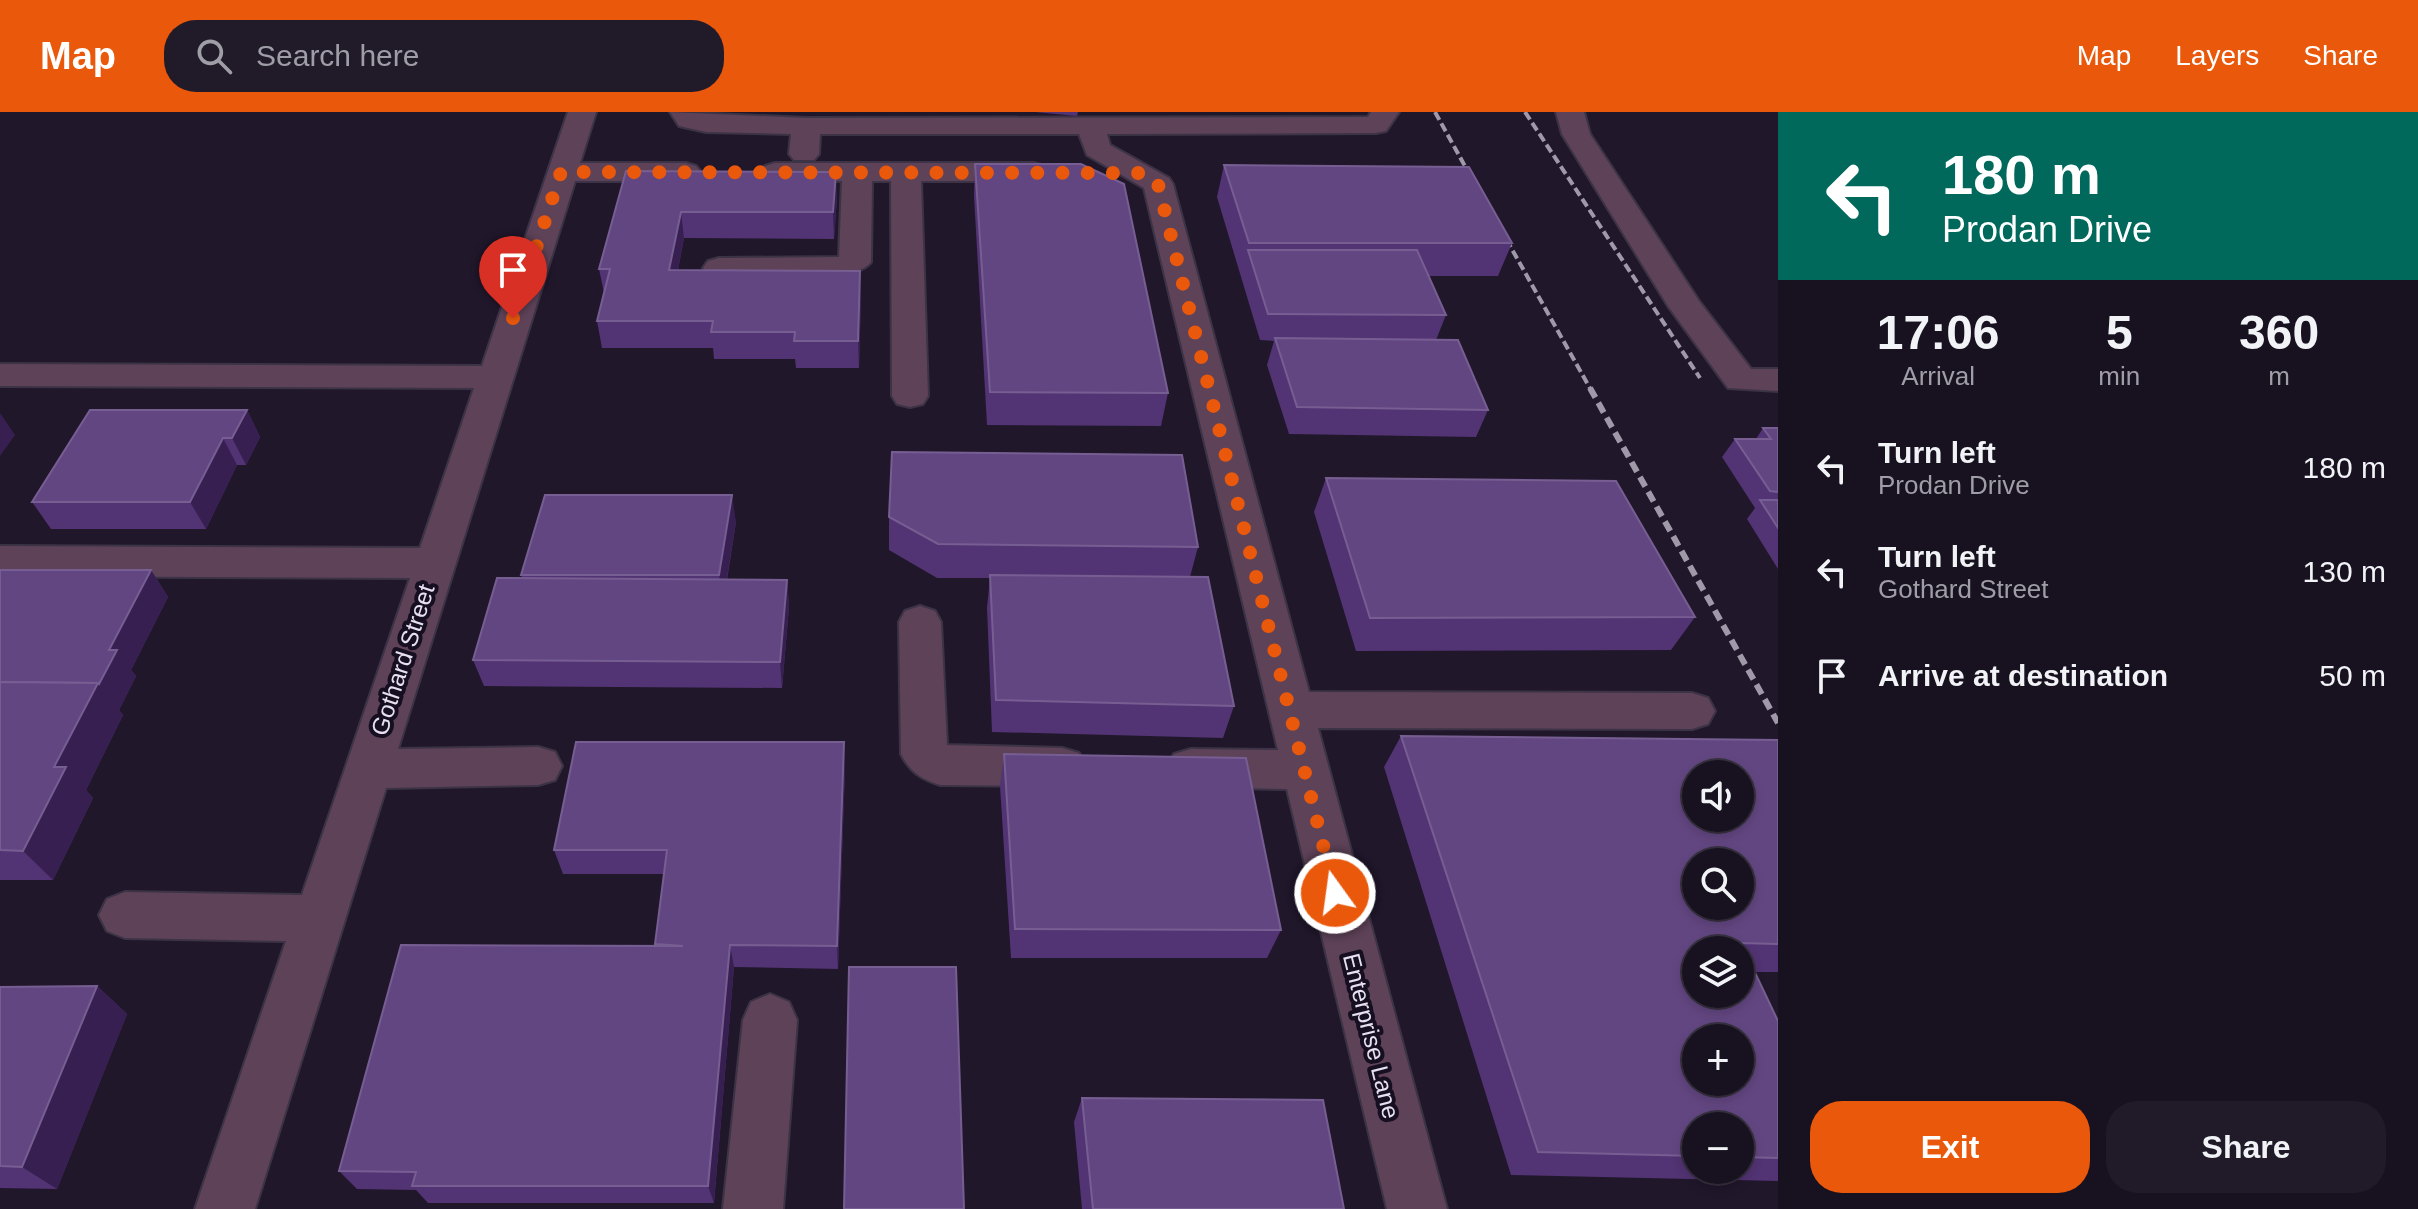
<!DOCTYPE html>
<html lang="en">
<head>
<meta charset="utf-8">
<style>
	:root { --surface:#181120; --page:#211a29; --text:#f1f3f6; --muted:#9f9da5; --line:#36313e; --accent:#ea580c }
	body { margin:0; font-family:Helvetica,sans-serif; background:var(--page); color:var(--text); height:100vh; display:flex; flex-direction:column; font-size:30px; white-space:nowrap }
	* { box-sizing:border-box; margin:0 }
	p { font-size:26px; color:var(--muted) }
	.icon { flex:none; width:44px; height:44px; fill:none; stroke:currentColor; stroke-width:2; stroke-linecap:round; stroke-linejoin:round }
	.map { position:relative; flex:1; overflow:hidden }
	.sheet { display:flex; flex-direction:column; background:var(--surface); width:640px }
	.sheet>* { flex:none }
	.top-card { background:#00695c; color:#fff; overflow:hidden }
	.tools { position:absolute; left:1682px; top:648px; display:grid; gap:16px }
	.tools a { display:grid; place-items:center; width:72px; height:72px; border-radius:50%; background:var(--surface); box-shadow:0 4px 12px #0003,0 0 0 2px var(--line); font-size:40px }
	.pin { position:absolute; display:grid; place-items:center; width:68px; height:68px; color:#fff; margin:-82px -34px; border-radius:50% 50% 50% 0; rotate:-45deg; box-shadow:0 0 8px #0007 }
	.pin .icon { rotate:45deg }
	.me { position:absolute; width:88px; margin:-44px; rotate:346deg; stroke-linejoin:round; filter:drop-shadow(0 0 6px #0008) }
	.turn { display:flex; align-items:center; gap:28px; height:168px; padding:0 32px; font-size:36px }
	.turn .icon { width:104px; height:104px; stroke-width:2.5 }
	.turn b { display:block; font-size:56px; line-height:68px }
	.eta { display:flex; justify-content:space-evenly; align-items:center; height:136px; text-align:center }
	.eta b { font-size:48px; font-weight:800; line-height:56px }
	.primary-button { display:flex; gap:16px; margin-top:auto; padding:16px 32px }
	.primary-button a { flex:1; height:92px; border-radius:32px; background:var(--accent); color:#fff; font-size:32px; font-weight:800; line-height:92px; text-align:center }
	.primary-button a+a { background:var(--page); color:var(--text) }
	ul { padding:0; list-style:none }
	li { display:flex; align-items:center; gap:24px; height:104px; padding:0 32px }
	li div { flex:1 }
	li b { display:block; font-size:30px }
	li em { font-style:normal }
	header { display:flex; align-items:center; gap:48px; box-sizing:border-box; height:112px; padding:0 40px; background:var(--accent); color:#fff }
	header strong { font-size:38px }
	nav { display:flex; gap:44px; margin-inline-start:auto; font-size:28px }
	.search { width:560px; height:72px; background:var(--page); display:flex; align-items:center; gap:20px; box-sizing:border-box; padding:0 28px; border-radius:32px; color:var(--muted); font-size:30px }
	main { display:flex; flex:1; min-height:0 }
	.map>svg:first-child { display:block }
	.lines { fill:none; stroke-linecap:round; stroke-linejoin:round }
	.minor-casing { stroke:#3c3346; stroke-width:4 }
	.minor { fill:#5e4258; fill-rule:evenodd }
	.rail-far1 { stroke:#a099a9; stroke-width:4; stroke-dasharray:9 4; stroke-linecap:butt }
	.rail { stroke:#a099a9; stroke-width:6; stroke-dasharray:11 6; stroke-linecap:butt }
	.wall { fill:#523373; fill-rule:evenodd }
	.shaded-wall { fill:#372051 }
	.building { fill:#624681; stroke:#775e92; stroke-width:2; fill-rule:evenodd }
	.route { stroke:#ea580c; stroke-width:14; stroke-dasharray:0 25.2 }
	.labels { text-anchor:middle; stroke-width:8; stroke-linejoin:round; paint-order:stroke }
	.street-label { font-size:24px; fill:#e7e1ef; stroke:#160e21 }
</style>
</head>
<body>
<header>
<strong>Map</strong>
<div class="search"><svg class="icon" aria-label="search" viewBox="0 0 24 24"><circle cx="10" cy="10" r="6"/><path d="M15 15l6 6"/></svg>Search here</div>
<nav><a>Map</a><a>Layers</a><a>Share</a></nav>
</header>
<main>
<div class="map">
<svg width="1778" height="1097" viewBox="0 0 1778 1097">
	<rect width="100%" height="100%" fill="#20172b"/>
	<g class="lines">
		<g class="minor-casing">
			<g id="minor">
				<path d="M568,0H596L580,51H686L696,54L701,60L696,66L686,69H575L398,637L538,635L555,640L562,654L555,668L538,673L386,676L255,1097H195L286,829L125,826L107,819L99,803L107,787L125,780L302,783L410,466L0,464V434L420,436L474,276L0,274V252L482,254Z"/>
				<path d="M670,0L806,6L1368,5L1371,0H1399L1386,19L1376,21L1107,22L1110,33L1169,66L1173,72L1309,580L1692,581L1708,586L1715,599L1708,612L1692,617L1318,616L1447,1097H1387L1287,677L1191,675L1174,670L1167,656L1174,642L1191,637L1278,638L1144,76L1087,43L1079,22H820L819,42L814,48H794L789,42L791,22L706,20L679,14Z"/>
				<path d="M1556,0H1584L1590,22L1699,189L1751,257H1778V279L1728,276L1668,194L1562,22Z"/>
				<path d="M775,51H1034L1044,54L1049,60L1044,66L1034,69H921L928,284L923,292L910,295L897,292L892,284L891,69H872L871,150C854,174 750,165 719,166L708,163L703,156L708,149L719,146L839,145L842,69L765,66L760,60L765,54Z"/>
				<path d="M920,494L935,499L941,510L947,633L1062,636L1079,641L1086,655L1079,669L1062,674L940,673C921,667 910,660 901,642L899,510L905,499Z"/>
				<path d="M770,882L789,890L797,908L783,1097H723L743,908L751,890Z"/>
			</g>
		</g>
		<use href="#minor" class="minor"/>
		<g class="rail-far1">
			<path d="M1435,0L1476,74"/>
			<path d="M1525,0L1700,266"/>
			<path d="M1500,116L1591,278"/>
		</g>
		<path class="rail" d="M1590,276L1778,611"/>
	</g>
	<g class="wall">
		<path d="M1035,0H1078L1077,4Z"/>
		<path d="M975,52L1168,281L1161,314L987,313L974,84Z"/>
		<path d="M1224,53L1512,131L1498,164H1429L1446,203L1436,228L1488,298L1476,325L1289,322L1267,253L1274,229L1260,228L1217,85Z"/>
		<path d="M626,59L837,85L834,127L684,126L678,158L861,185L859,256H796L795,247H714L713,236H602L597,209L604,181L599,157Z"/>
		<path d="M247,298L260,325L246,353H237L206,417H51L32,390Z"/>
		<path d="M1763,316H1778V457L1747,407L1755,396L1722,345L1735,327H1756Z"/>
		<path d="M1326,366L1695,505L1671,538L1356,539L1314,400Z"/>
		<path d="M889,405L1198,435L1190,465L1234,594L1223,626L992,620L987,496L990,466H937L889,438Z"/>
		<path d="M736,410L727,468H787L789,495L782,576L484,574L473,548L522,466L521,463Z"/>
		<path d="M0,458H151L168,485L131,558L136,564L119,598L123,603L86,678L93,686L53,768H0Z"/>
		<path d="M1401,624L1778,628V860H1754L1778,909V1069L1511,1063L1384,655ZM1696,1014H1740V1058H1696Z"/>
		<path d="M1004,642L1281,818L1267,846H1011L1000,674Z"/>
		<path d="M845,656L838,857L734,855L714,1091H428L416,1078L357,1077L339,1059L655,834L664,762H563L554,738Z"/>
		<path d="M97,874L127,902L57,1077L0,1076V875Z"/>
		<path d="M1082,986L1344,1097H1082L1074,1010Z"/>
	</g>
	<g class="shaded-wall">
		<path d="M836,60L837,85L834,127L833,100Z"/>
		<path d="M681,100L684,126L673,185L669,158Z"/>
		<path d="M860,159L861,185L859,256L858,229Z"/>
		<path d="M247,298L260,325L246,353L232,326Z"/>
		<path d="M0,301L15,323L0,344Z"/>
		<path d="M223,326L237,353L206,417L190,390Z"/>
		<path d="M732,383L736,410L723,490L719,463Z"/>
		<path d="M151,458L168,485L131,558L136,564L119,598L123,603L86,678L93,686L53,768L23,739L54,655L109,538Z"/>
		<path d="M787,468L789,495L782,576L780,550Z"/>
		<path d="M844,630L845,656L838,857L837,834Z"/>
		<path d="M730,833L734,855L714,1091L708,1074Z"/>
		<path d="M97,874L127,902L57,1077L22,1055Z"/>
	</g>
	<g class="building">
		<path d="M975,52H1081L1124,72L1168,281L990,280Z"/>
		<path d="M1224,53L1469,55L1512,131H1249Z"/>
		<path d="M626,59L836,60L833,100H681L669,158L860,159L858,229H794L795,220H711L713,209H597L610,157H599Z"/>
		<path d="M1248,138H1417L1446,203L1268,202Z"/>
		<path d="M1275,226L1458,228L1488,298L1297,295Z"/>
		<path d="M90,298H247L232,326H223L190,390H32Z"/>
		<path d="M1763,316H1778V380L1770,379L1735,327H1771Z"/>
		<path d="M892,340L1182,343L1198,435L938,432L889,405Z"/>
		<path d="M1326,366L1616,369L1695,505L1370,506Z"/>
		<path d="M545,383H732L719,463H521Z"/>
		<path d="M1760,388H1778V416Z"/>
		<path d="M0,458H151L109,538H117L99,572L98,571L0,570Z"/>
		<path d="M990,463L1208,465L1234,594L996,588Z"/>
		<path d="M497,466L787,468L780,550L473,548Z"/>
		<path d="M0,570L98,571L54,655H66L23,739L0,738Z"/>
		<path d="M1401,624L1778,628V832L1741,831L1778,909V1046L1740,1045V1014H1696V1044L1538,1040ZM1696,662H1740V706H1696ZM1696,750H1740V794H1696ZM1696,838H1740V882H1696ZM1696,926H1740V970H1696Z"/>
		<path d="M576,630H844L837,834L730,833L708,1074H412L416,1060L339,1059L401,833L683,834L655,832L667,738H554Z"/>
		<path d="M1004,642L1246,646L1281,818L1015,817Z"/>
		<path d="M849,855H956L964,1097H844Z"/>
		<path d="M97,874L22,1055L0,1054V875Z"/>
		<path d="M1082,986L1323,988L1344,1097H1093Z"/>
	</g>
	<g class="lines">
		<path class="route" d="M513,206L561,60L1142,61L1158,72L1335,781"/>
	</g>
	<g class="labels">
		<g class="street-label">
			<text transform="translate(403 548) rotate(-72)" y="8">Gothard Street</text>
			<text transform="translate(1371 924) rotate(76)" y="8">Enterprise Lane</text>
		</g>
	</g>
</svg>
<div class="tools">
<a><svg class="icon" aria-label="sound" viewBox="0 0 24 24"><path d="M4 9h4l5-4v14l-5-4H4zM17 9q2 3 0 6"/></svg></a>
<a><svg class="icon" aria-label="search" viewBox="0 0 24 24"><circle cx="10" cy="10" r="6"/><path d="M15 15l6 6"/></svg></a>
<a><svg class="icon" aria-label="layers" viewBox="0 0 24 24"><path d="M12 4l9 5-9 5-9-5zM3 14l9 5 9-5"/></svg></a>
<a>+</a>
<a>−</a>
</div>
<div class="pin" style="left:513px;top:206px;background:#d93025"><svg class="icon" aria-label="arrive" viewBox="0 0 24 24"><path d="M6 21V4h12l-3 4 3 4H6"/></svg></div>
<svg class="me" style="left:1335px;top:781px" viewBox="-20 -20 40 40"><circle r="17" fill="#ea580c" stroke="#fff" stroke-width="3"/><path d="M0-11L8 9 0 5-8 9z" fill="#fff"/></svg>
</div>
<section class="sheet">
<div class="top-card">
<div class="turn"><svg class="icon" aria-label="left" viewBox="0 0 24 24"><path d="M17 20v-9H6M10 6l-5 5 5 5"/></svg><div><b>180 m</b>Prodan Drive</div></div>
</div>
<div class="eta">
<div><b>17:06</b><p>Arrival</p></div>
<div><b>5</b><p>min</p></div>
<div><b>360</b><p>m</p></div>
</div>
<ul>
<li><svg class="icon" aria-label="left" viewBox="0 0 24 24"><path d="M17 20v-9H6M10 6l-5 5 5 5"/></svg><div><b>Turn left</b><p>Prodan Drive</p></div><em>180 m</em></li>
<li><svg class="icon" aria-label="left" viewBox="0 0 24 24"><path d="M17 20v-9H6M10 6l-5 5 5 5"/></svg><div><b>Turn left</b><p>Gothard Street</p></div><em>130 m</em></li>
<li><svg class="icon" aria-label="arrive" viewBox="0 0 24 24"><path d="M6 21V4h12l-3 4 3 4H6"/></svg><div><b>Arrive at destination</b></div><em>50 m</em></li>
</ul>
<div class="primary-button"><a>Exit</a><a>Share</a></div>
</section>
</main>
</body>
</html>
